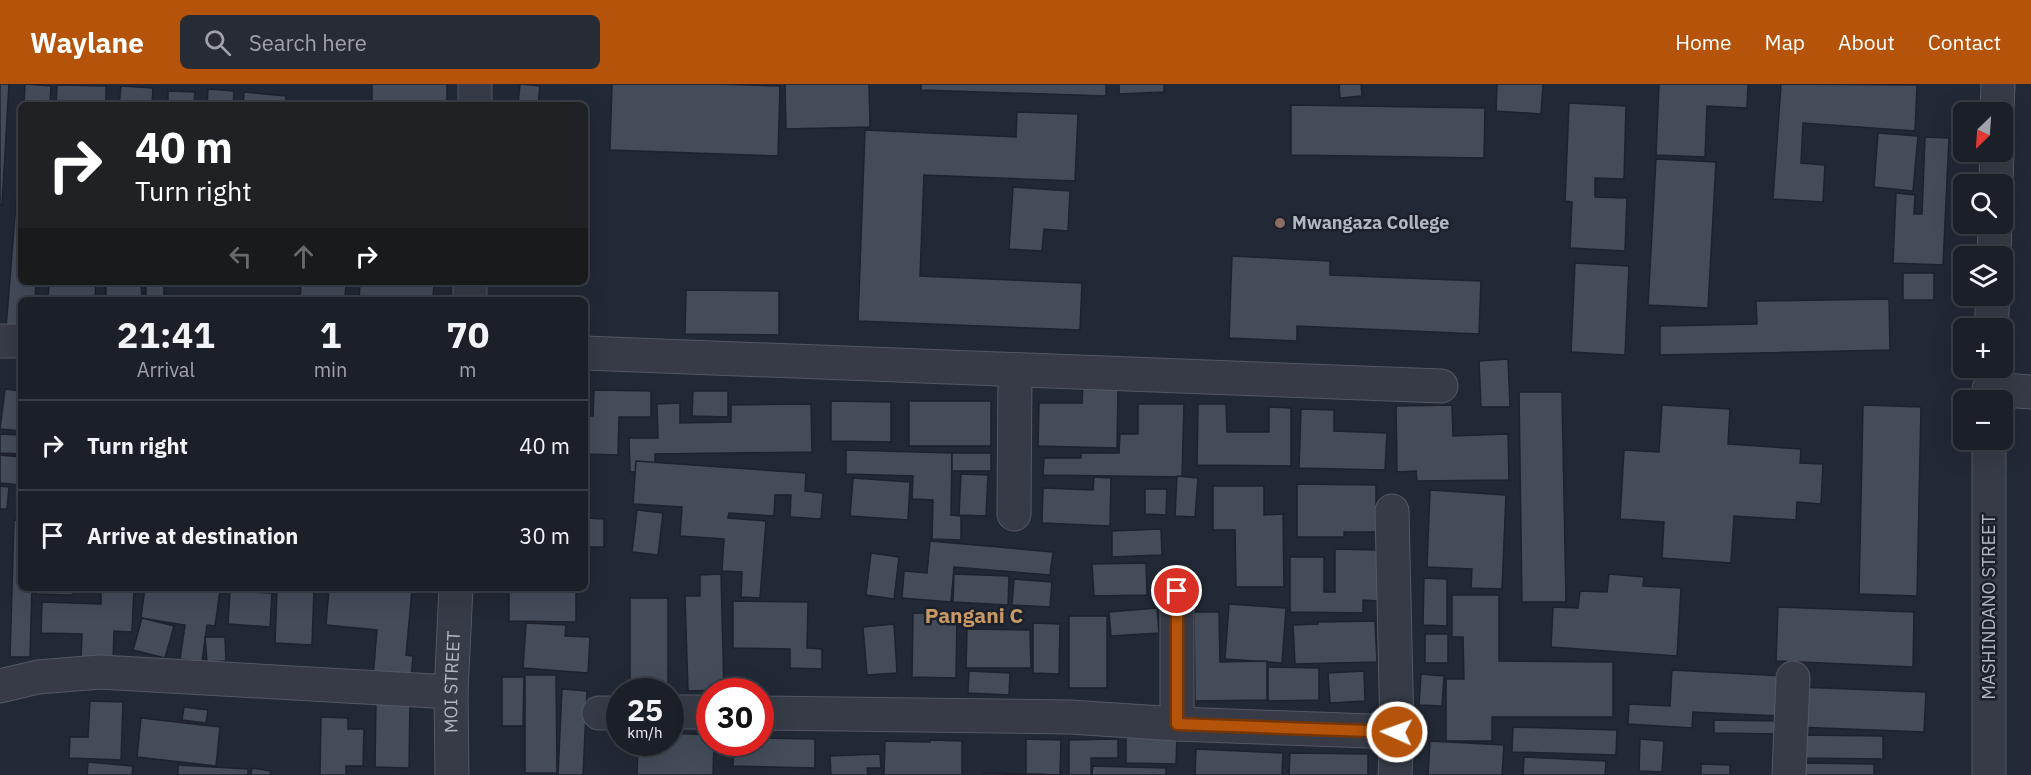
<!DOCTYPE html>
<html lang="en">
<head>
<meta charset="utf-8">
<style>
	:root { --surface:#1a1f28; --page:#272c34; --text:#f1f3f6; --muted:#9fa2a8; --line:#383d45; --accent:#b45309 }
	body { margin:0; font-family:"IBM Plex Sans",sans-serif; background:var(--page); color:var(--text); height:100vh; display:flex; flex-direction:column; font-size:22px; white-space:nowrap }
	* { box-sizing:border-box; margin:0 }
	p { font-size:20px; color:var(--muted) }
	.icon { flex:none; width:33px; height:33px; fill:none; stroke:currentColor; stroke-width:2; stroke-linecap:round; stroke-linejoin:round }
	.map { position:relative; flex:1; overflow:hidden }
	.details { position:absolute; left:18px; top:213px; width:570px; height:294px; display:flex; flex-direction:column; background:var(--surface); border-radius:9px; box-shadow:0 6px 24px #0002,0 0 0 2px var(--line) }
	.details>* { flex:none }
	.hud { position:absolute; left:18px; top:18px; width:570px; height:183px; border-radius:9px; box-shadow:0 6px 24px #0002,0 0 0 2px var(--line); background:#202124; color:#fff; overflow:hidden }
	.needle { width:39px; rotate:205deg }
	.controls { position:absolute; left:1953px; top:18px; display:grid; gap:12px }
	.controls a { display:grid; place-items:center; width:60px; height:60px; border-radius:9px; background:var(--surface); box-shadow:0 6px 24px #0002,0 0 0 2px var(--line); font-size:30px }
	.speed { position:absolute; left:606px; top:594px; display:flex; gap:12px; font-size:30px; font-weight:700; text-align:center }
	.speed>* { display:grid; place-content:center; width:78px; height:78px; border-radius:50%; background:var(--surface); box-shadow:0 6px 24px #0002,0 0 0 2px var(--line); line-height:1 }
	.speed small { font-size:15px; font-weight:400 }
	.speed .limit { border:9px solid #d22; background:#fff; color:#111 }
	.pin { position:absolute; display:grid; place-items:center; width:51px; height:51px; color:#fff; margin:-26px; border:3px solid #fff; border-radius:50%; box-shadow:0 2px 6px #0007 }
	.me { position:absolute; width:66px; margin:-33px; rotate:272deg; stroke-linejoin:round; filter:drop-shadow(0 0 4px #0008) }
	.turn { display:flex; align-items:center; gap:21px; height:126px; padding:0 18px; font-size:27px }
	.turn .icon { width:78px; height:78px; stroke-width:2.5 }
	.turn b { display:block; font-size:42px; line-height:51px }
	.lanes { display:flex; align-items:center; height:57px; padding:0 18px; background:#0003; justify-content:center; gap:30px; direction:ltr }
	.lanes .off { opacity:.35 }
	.eta { display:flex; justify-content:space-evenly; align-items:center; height:102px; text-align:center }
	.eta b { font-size:36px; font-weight:700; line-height:42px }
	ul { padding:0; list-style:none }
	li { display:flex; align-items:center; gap:18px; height:90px; padding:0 18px; border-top:2px solid var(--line) }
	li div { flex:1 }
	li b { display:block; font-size:22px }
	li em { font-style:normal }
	header { display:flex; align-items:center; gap:36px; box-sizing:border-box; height:84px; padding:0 30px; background:var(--accent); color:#fff }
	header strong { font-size:28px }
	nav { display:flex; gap:33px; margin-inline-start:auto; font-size:21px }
	.search { width:420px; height:54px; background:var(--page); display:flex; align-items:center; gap:15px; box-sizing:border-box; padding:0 21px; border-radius:9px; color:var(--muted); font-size:22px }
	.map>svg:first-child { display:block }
	.building { fill:#444c5a; stroke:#1d222d; stroke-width:1.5 }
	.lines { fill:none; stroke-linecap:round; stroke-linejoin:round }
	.minor-casing { stroke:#535964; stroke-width:35 }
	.minor { stroke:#363b47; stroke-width:33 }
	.route-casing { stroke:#753606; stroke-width:15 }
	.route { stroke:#b45309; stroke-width:10 }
	.education-dot { fill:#8d6e63; stroke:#1b202b; stroke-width:2 }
	.labels { text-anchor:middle; stroke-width:5; stroke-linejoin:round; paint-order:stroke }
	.poi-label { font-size:18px; font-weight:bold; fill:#b0b6c3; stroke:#1b202b; text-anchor:start }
	.street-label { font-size:18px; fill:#b0b6c3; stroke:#1b202b }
	.quarter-label { font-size:21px; font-weight:bold; fill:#c99965; stroke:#1b202b }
</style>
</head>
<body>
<header>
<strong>Waylane</strong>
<div class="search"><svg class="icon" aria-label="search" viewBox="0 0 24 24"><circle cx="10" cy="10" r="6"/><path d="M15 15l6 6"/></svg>Search here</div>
<nav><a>Home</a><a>Map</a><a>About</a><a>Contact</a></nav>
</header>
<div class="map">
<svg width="2031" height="691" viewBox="0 0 2031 691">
	<rect width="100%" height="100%" fill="#222936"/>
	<g class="building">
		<path d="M0,0H9L2,121H0Z"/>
		<path d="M25,0L51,2L50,21H24Z"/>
		<rect x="372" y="0" width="75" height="21"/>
		<path d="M520,0L540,2L538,21H518Z"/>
		<path d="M612,0H718L780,2L778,72L610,66Z"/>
		<path d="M785,0H869L870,43L786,45Z"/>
		<path d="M921,0H1106V12L921,6Z"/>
		<path d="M1119,0H1164V8L1119,10Z"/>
		<path d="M1339,0H1361L1362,12L1340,14Z"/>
		<path d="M1497,0H1543L1541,30L1496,27Z"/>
		<path d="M1659,0H1748L1747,24L1707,22L1705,73L1656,71Z"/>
		<path d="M1781,0L1917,1L1915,47L1803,39L1801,79L1825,81L1823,118L1773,115Z"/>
		<path d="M57,1L106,2V21H56Z"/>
		<path d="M121,2L153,4L152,21H119Z"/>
		<path d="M208,5L234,7L233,21H207Z"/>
		<path d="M168,7L195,8L194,21H168Z"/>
		<path d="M244,8L286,12L285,20L296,21H243Z"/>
		<path d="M1569,19L1626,22L1624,95L1595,94V113L1627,114L1625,167L1570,164L1572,118L1565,117Z"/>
		<path d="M1291,21L1485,24L1484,74L1291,71Z"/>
		<path d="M1017,28L1078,30L1075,97L924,91L920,192L1082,199L1080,246L858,237L865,46L1016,53Z"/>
		<path d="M1878,49L1918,52L1913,107L1874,103Z"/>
		<path d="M1925,53L1949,54L1943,181L1893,179L1896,109L1915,111L1914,130H1922Z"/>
		<path d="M21,56V198H36L35,216H21V246L6,245Z"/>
		<path d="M1656,75L1716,78L1708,224L1648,221Z"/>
		<path d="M1013,103L1070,107L1068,147L1044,145L1042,167L1009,165Z"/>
		<path d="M1232,172L1330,177V191L1481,197L1479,250L1297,242V257L1229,254Z"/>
		<path d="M1575,179L1629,182L1625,271L1571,268Z"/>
		<rect x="1903" y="189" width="31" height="27"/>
		<path d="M49,198H96L95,216H48Z"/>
		<path d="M106,198H141L142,216H106Z"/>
		<rect x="146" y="198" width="18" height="18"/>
		<path d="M301,198H346L345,216H300Z"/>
		<path d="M360,198H434L433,216H359Z"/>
		<path d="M686,206L779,207V251L685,250Z"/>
		<path d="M1889,215L1890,266L1660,271V242L1757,240L1756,217Z"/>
		<path d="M1508,275L1510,323H1481L1479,277Z"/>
		<path d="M1083,302H1118L1117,364L1038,362L1039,319H1082Z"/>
		<path d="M5,305L21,307V347L0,345Z"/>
		<path d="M594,306L651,307V333H619L618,371L585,370V332H593Z"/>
		<path d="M693,307H728V333L692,332Z"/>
		<path d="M1519,308H1562L1566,518H1522Z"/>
		<path d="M831,317L891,318V358L831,357Z"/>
		<rect x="909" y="317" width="82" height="45"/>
		<path d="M680,319V339L731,338V321L811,320L812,368L655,370V388H630L629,354H658L657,320Z"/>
		<path d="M1138,320H1184L1182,393L1043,391L1044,374H1081V369H1119L1120,350H1138Z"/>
		<path d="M1198,320H1226L1227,348H1269V323L1291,324V382L1197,381Z"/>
		<path d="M1452,321L1453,352L1508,350L1509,396L1417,397L1416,387L1397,388L1396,322Z"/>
		<path d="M1662,321L1730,325L1728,360L1801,365L1800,379L1823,380L1821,420L1797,418L1796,436L1734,432L1731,479L1662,474L1664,438L1620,435L1624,366L1659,368Z"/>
		<path d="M1863,321L1921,323L1917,512L1859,510Z"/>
		<path d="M1301,325L1334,326V347L1387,349L1385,386L1299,384Z"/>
		<path d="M0,350L21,351V370L0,369Z"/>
		<path d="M846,366L952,369L951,431L961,432V456L932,455L933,416L912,415L913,392L846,390Z"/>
		<rect x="952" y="369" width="39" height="18"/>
		<path d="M0,371L21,373V401L0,399Z"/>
		<path d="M636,377L806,389L805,407L823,409L821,435L790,433L791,411H775L774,432L729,429L728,434L766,437L760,514L741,513L742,488L722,487L724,455L680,452L682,423L633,420Z"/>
		<path d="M961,390L988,391L986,432L959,431Z"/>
		<path d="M1177,392L1198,394L1195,433L1175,432Z"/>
		<path d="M1094,393L1111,394L1110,442L1042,439L1043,404L1093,406Z"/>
		<path d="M853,394L910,398L908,436L850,432Z"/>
		<path d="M1297,400L1376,401V448H1344V453H1297Z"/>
		<path d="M0,402L9,403L7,425H0Z"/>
		<path d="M1213,402H1264V431L1283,430L1284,503H1236L1235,446H1213Z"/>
		<path d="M1145,405H1167L1166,431L1145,430Z"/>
		<path d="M1430,406L1506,411L1502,505L1471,504L1472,485L1427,483Z"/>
		<path d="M637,426L663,429L658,471L632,468Z"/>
		<path d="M586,434L604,435V463H586Z"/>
		<path d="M14,436H21V504H32L30,573H10Z"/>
		<path d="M1161,445L1162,471L1112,473V447Z"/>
		<path d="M930,457L1053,468L1050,491L954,483L951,518L902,514L904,487L927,489Z"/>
		<path d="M1335,465L1379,466V517L1363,516V529L1290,528V473H1324V508H1335Z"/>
		<path d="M871,469L899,473L894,515L866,511Z"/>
		<path d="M1146,479L1147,511L1094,512L1092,480Z"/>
		<path d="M721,490L724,606L688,607L685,512H700V491Z"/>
		<path d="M954,490L1009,492L1008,521L953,518Z"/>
		<path d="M1609,490L1644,493L1643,502L1681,504L1677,572L1551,563L1553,523L1578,524L1580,507L1607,508Z"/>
		<path d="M1424,494L1447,495V542L1423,541Z"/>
		<path d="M1014,495L1052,498L1050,523L1012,521Z"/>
		<path d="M37,504H73V511L36,510Z"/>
		<path d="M101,504H134L132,548L114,547L113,577L81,576L82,550L41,549L42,518L101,520Z"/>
		<path d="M145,504H205L220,506L215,542L207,541L202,578L180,575L185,541L141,534Z"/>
		<path d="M277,504H314L312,561L275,559Z"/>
		<path d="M329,504L412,506L406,571L413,572L411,596L373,593L377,546L326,541Z"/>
		<path d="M509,504H576V538L509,537Z"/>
		<path d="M230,507L272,509L270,543L228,540Z"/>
		<path d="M1452,511H1499V577L1613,578V633H1492V657H1446V595H1464L1463,553H1452Z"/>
		<rect x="630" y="514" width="38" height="87"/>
		<path d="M733,517L808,518L807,564L822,565V585L790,584V565L733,564Z"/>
		<path d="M1229,520L1286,524L1282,579L1225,575Z"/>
		<path d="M1778,523L1914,528L1913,583L1776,577Z"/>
		<path d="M1157,524L1159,549L1111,552L1109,528Z"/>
		<path d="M1194,528H1219L1220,578L1267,577V616L1195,617Z"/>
		<path d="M913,529L957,530L956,594L912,593Z"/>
		<rect x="1069" y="532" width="38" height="72"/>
		<path d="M142,534L174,542L165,574L133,566Z"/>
		<path d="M1375,537L1377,578L1295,580L1293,541L1318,540V538Z"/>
		<path d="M526,539L566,541L565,552L590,553L588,589L523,584Z"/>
		<path d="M1033,539L1060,540L1059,590L1033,589Z"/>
		<path d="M894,540L897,589L867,591L863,543Z"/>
		<path d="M967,545L1030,546L1031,584H966Z"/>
		<rect x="1425" y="550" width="23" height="29"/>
		<path d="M205,553H225L226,577L207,578Z"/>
		<path d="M1268,583L1319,584V616L1268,617Z"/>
		<path d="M1672,586L1784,592L1782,632L1693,628L1692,644L1628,640L1629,620L1670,622Z"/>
		<path d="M969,587L1010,589L1009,611L968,609Z"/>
		<path d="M1364,587L1365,617L1330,619L1328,589Z"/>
		<path d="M1421,590L1444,592L1442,622L1419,621Z"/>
		<path d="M525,591H556L557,689H525Z"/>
		<path d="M502,593H524L523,642H502Z"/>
		<path d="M1798,603L1926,608L1924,648L1796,643Z"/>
		<path d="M562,605L587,607L583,691H558Z"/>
		<path d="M376,616L410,617L409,684L375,683Z"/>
		<path d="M90,617L123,618L121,676L69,674L70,653H88Z"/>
		<path d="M184,623L208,626L206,639L182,636Z"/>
		<path d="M321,633L348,634V645H364L363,682H346V691H320Z"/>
		<path d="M141,634L220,643L216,682L137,673Z"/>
		<path d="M1714,636L1786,637V650L1714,649Z"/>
		<path d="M1513,643L1617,646L1616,671L1512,668Z"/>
		<path d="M670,649L710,651V658H714L713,691H637L638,658H670Z"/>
		<path d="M1126,651L1177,653L1176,680L1126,679Z"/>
		<path d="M1803,651L1883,652V675L1803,674Z"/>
		<path d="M760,654L815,655V684L733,682L734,658H760Z"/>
		<path d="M1026,655L1061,656L1060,691L1026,690Z"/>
		<path d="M1118,655V674H1091V691H1069V656Z"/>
		<path d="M1640,655L1664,657L1662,688L1639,687Z"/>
		<path d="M931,656L962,657V691H884L885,657L930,658Z"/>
		<path d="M1430,657L1504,661L1502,691H1428Z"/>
		<path d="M1196,665L1283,669L1282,691H1195Z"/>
		<path d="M1290,669L1368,670V691H1289Z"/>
		<path d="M880,670L881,684H867L868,691H831L830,672Z"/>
		<path d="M1524,673L1606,677L1605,691H1523Z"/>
		<path d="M88,678L133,682L132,691H87Z"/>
		<path d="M1804,679L1874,680V691H1804Z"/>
		<path d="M1701,680L1730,681V691H1701Z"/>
		<path d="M178,681L248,685V691H178Z"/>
		<path d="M1093,682L1166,684V691H1092Z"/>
		<path d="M252,684L271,687L270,691H251Z"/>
		<path d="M984,689L1026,690L1060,691H984Z"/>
	</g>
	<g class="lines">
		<g class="minor-casing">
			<g id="minor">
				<path d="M475,21V0"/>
				<path d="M1997,28L1998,0"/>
				<path d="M1996,100L1997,68"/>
				<path d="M1994,172L1995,140"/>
				<path d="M470,216V198"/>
				<path d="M1991,244L1993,212"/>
				<path d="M0,257H21"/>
				<path d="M585,269L1441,302"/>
				<path d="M1989,305L2031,308"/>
				<path d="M1989,356V691"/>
				<path d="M1392,427L1397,648L1395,691"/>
				<path d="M1014,430L1015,286"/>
				<path d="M1177,507V640"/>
				<path d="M0,602L38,593L100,588L451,608"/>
				<path d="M670,628H710"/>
				<path d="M599,629H620"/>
				<path d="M760,629L1070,633L1177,640L1397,648"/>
				<path id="s1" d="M452,691L451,608L456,504"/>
				<path d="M1789,691L1793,594"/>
			</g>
		</g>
		<use href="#minor" class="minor"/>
	</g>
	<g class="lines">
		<g class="route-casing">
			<path id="route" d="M1177,507V640L1397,648"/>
		</g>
		<use href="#route" class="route"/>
	</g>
	<circle class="education-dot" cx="1280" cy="139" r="6"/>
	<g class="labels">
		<g class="poi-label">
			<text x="1292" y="145">Mwangaza College</text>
		</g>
		<g class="street-label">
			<text transform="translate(1989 523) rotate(-90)" y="6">MASHINDANO STREET</text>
			<text dy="6" stroke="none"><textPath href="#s1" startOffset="93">MOI STREET</textPath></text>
		</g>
		<g class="quarter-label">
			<text x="974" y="539">Pangani C</text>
		</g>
	</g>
</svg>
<div class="controls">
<a><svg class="needle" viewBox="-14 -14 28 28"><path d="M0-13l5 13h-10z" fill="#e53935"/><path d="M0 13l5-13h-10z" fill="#9fa2a8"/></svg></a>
<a><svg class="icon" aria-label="search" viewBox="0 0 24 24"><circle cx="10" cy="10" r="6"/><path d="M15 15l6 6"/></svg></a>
<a><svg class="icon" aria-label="layers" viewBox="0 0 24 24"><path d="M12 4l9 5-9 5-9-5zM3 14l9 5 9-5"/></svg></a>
<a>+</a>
<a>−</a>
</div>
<div class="speed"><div>25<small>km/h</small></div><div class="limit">30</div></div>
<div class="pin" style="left:1177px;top:507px;background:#d93025"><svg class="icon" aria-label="arrive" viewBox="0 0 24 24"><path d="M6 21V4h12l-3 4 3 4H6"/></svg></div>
<svg class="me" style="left:1397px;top:648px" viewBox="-20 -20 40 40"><circle r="17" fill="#b45309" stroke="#fff" stroke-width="3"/><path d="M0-11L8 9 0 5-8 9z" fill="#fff"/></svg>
<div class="hud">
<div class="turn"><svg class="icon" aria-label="right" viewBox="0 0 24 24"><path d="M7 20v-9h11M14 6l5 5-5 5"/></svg><div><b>40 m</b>Turn right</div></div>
<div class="lanes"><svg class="icon off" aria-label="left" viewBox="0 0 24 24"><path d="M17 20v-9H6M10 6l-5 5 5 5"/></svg><svg class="icon off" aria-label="ahead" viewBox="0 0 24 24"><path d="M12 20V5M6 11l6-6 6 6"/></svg><svg class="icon" aria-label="right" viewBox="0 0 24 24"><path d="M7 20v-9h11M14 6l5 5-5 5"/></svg></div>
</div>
<section class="details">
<div class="eta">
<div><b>21:41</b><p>Arrival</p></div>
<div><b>1</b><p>min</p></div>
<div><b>70</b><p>m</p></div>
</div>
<ul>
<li><svg class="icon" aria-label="right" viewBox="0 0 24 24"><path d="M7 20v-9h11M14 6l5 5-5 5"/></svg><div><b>Turn right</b></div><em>40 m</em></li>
<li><svg class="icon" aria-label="arrive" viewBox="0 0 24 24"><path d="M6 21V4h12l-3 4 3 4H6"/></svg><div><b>Arrive at destination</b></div><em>30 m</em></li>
</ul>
</section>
</div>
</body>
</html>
